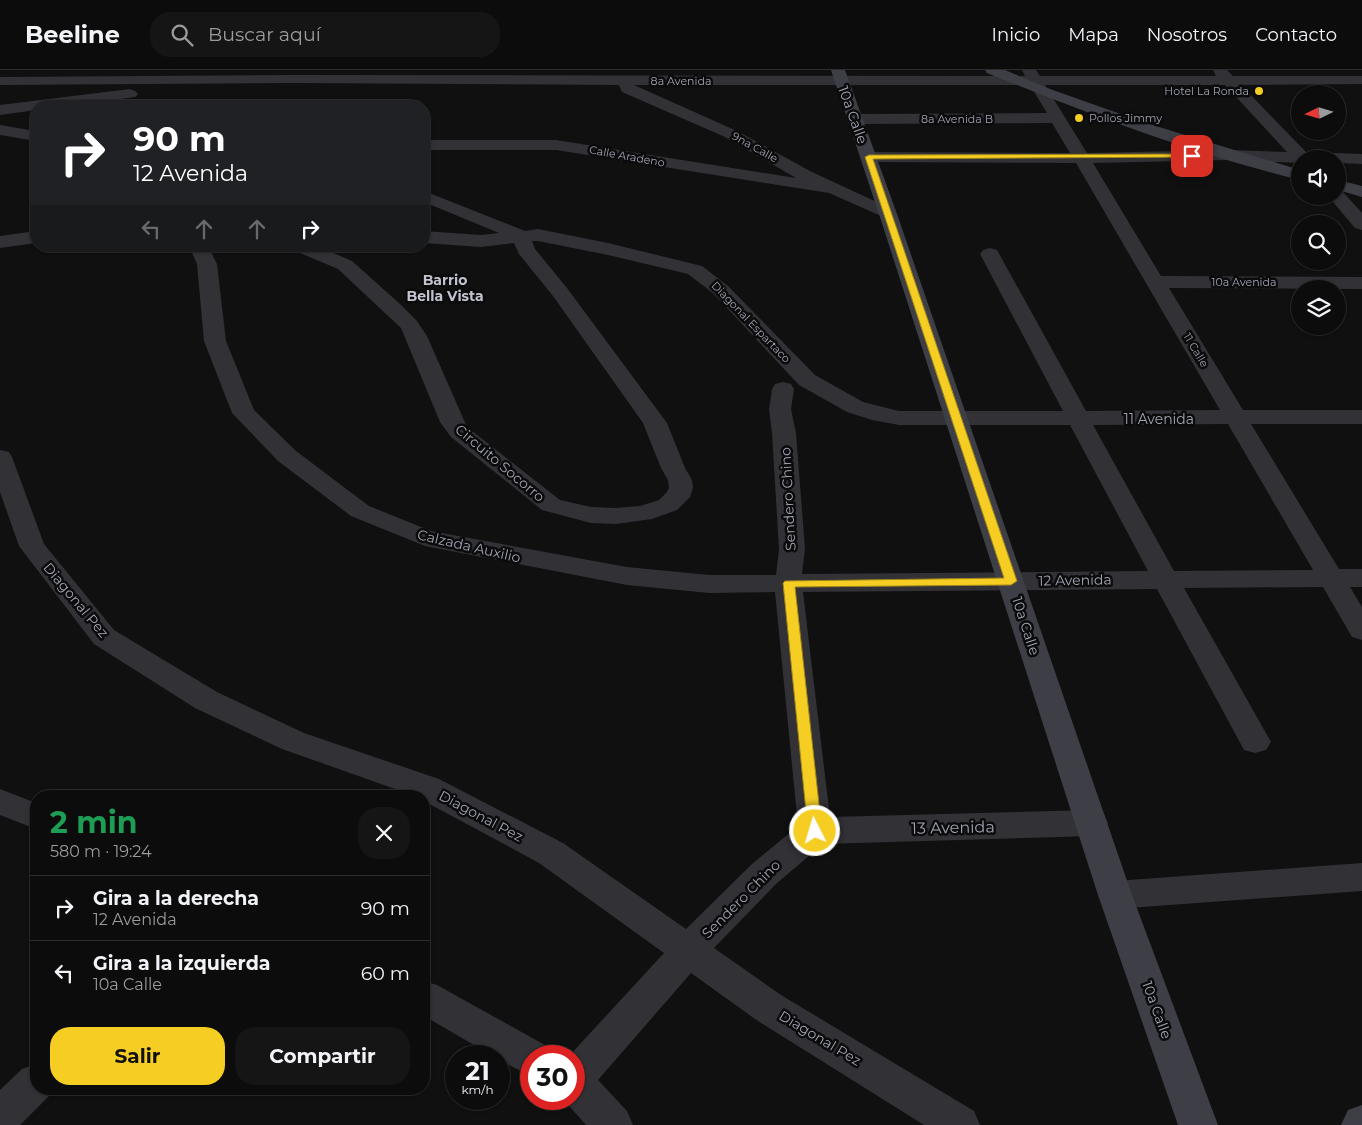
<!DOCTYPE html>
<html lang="es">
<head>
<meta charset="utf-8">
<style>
	:root { --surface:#0c0c0d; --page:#151516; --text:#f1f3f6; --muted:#9a9b9d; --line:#2c2c2e; --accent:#f5cd23 }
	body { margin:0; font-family:Montserrat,sans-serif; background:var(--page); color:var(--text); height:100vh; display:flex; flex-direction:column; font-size:19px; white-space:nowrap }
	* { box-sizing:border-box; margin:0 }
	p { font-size:16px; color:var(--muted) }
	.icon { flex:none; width:28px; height:28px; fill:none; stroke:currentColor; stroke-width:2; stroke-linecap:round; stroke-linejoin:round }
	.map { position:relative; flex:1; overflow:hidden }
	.sheet { position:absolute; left:30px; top:720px; width:400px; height:305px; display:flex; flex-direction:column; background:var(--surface); border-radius:20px; box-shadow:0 1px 4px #0004,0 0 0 1px var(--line) }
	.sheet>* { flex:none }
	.top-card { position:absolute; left:30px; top:30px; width:400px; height:152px; border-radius:20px; box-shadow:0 1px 4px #0004,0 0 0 1px var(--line); background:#202124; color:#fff; overflow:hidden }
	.needle { width:32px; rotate:265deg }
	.controls { position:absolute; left:1291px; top:15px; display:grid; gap:10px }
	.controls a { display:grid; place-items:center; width:55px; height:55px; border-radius:50%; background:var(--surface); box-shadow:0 1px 4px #0004,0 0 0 1px var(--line); font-size:25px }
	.speed { position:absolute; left:445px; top:975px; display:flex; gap:10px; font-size:25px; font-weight:700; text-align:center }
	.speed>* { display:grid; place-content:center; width:65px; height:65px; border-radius:50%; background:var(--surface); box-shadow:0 1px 4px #0004,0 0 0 1px var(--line); line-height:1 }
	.speed small { font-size:12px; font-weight:400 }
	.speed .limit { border:8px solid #d22; background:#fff; color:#111 }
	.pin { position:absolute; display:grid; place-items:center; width:42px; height:42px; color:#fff; margin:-21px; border-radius:10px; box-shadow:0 2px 8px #0006 }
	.me { position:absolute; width:55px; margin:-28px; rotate:355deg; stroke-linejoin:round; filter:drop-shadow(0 0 4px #0008) }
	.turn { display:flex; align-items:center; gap:18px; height:105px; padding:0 20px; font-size:22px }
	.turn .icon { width:65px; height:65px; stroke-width:2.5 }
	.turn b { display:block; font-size:35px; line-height:42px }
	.lanes { display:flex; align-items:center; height:48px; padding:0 20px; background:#0003; justify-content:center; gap:25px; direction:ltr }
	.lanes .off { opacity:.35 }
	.round { display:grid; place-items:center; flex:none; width:52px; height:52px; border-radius:20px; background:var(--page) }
	.overview { display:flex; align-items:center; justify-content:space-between; height:85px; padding:0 20px }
	h1 { font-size:30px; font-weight:700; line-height:38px; color:#1e9e55 }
	.button { display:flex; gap:10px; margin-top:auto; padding:10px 20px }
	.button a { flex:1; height:58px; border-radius:20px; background:var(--accent); color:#111; font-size:20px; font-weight:700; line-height:58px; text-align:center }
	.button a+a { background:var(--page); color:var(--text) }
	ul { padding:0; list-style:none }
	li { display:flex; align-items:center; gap:15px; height:65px; padding:0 20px; border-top:1px solid var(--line) }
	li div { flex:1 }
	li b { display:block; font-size:19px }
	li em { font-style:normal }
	header { display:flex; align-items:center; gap:30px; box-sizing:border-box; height:70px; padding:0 25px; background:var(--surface); border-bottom:1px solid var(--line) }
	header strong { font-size:24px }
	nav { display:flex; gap:28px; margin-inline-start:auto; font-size:18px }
	.search { width:350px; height:45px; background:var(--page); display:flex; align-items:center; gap:12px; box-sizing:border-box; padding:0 18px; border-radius:20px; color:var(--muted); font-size:19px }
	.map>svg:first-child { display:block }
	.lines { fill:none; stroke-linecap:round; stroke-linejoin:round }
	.street { fill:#313136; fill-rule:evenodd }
	.secondary { fill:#3e3f46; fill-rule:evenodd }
	.route { fill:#f5cd23; stroke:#9f8517 }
	.poi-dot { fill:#f5cd23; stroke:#0b0b0c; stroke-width:2 }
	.labels { text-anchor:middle; stroke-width:5; stroke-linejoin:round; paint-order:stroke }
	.far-street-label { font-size:11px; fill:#a0a3b2; stroke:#0b0b0c }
	.far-poi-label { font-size:11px; fill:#a0a3b2; stroke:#0b0b0c; text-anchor:end }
	.street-label { font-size:14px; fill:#a0a3b2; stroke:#0b0b0c }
	.far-quarter-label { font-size:14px; font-weight:bold; fill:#c1c3ce; stroke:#0b0b0c }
	.near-street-label { font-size:16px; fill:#a0a3b2; stroke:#0b0b0c }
</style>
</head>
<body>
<header>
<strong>Beeline</strong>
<div class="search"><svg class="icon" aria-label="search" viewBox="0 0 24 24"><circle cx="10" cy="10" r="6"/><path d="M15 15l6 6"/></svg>Buscar aquí</div>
<nav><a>Inicio</a><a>Mapa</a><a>Nosotros</a><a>Contacto</a></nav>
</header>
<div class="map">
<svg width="1362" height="1055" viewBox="0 0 1362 1055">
	<rect width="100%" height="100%" fill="#101011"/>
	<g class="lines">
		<g class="street">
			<path d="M1022,0H1036L1040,6H1216L1213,0H1227L1233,6H1362V14L1241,15L1306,82L1362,84V94L1338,93V89H1300V93L1229,90L1093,93L1161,206L1362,207V219L1169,218L1243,340H1362V354H1251L1339,499H1362V517H1350L1362,537V570L1352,567L1323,517L1184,518L1271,672L1266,680L1255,683L1244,680L1157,519L803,522L830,747L1092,740L1104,744L1108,753L1104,762L1092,766L823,774L776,814L714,878L781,925L974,1041L980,1055H924L755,949L691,903L598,1010L627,1041L633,1055H586L563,1029H574V986H569L664,883L539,793L424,731V726H415L282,679L195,638L94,574L19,476L0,422V380L9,382L12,387L44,474L114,560L217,622L304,663L439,709L563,773L686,859L752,794L798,756L775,522L709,523L627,515L425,476L351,446L278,391L232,343L204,271L197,194L189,176H208L217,194L226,271L254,340L296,381L369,436L431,461L627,497L709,505H776L779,479L772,363L769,339L772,319L775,314L783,312L791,314L794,319L791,339L796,363L805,479L802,504L1148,501L1070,355H899L872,350L847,342L799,315L714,224L688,204L608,185L538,171H532L535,179L567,218L667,353L685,398L692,410L693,418L690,427L677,440L652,449L616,454L591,453L542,440L451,367L440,352L401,258L338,199L293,180L291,176H317L352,191L400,234L417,251L427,266L467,357L560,430L591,437L616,438L640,436L659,430L666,423L669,418L668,410L661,398L643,353L553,226L519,184L514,173L481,177L424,173V161L481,165L499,163L424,132V121L525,161L538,159L608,173L702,196L728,216L815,305L863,332L899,341H1063L980,184L983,180L990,178L997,180L1086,341L1220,340L1076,93L869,92L863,91L861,87L863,83L869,82L1070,83L1052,53L854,54L848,52L846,49L848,46L854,44L1047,43L1030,15H634L737,61L812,102L894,140L897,144L894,148L888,149L829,123L556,80H424V70H556L796,108L725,67L622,22L619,15L291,13L0,15V7L291,5L1025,6ZM1045,15H1225L1287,82L1229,80L1087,83ZM1228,354L1313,500L1174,501L1093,355Z"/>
			<path d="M130,19L135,21L138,24L135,27L68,36H36V40L0,45V35Z"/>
			<path d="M0,55L36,61V71L0,65Z"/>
			<path d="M1338,121L1343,122L1362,143V160L1355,158L1328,126H1338Z"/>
			<path d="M36,161V173L0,178V166Z"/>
			<path d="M0,719L36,733V759L0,745Z"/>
			<path d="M1362,793V821L1115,839L1103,835L1098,825L1103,815L1115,811Z"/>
			<path d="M424,911L437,915L545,975L550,986H531V1006L499,990V986H493L424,946Z"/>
			<path d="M36,994V1019H53L50,1025L20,1055H0V1020L22,999Z"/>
		</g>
		<g class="secondary">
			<path d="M831,0H845L897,144L1132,825L1218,1055H1178L1098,825L879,144Z"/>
			<path d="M985,0H1005L1050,19L1146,53L1300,100V110C1193,84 1089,44 987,3Z"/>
			<path d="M1338,110L1362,116V127L1338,120Z"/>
			<path d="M1362,1035V1055H1341L1348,1040Z"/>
		</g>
	</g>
	<path class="route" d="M1192,84L1195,85V87L873,89L1017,511L1011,515L795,517L822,761L820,764L815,766L810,764L808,761L783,513L785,511L1004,508L865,87L869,85Z"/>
	<g class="poi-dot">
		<circle cx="1259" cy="21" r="5"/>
		<circle cx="1079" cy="48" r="5"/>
	</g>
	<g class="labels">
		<g class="far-street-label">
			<text x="681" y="15">8a Avenida</text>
			<text x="957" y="53">8a Avenida B</text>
			<text transform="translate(755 77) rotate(29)" y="4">9na Calle</text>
			<text transform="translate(627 86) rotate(10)" y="4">Calle Aradeno</text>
			<text x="1244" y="216">10a Avenida</text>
			<text transform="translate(751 252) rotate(46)" y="4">Diagonal Espartaco</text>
			<text transform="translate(1196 280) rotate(59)" y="4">11 Calle</text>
		</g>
		<g class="far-poi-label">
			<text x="1249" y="25">Hotel La Ronda</text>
			<text x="1089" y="52" text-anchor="start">Pollos Jimmy</text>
		</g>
		<g class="street-label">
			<text transform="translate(853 45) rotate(70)" y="5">10a Calle</text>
			<text x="1159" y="354">11 Avenida</text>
			<text transform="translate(500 393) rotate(40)" y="5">Circuito Socorro</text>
			<text transform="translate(788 429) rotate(-93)" y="5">Sendero Chino</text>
			<text transform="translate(469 476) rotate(13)" y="5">Calzada Auxilio</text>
			<text transform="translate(1075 510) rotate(-1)" y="5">12 Avenida</text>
			<text transform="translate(76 530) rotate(50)" y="5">Diagonal Pez</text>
			<text transform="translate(1026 556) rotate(72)" y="5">10a Calle</text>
			<text transform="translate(481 746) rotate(28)" y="5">Diagonal Pez</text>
			<text transform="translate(741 829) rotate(-45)" y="5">Sendero Chino</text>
			<text transform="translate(1157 940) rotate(70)" y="5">10a Calle</text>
			<text transform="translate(820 968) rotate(31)" y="5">Diagonal Pez</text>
		</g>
		<g class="far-quarter-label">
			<text x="445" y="215">Barrio<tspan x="445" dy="16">Bella Vista</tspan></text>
		</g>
		<g class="near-street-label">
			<text transform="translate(953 757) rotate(-1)" y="6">13 Avenida</text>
		</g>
	</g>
</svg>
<div class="controls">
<a><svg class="needle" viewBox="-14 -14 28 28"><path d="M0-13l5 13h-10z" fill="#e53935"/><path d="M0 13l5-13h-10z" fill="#9a9b9d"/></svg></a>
<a><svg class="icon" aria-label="sound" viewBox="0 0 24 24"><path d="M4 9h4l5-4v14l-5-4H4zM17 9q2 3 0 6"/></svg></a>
<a><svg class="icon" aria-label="search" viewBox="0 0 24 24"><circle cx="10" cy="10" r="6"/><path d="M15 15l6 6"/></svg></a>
<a><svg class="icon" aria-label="layers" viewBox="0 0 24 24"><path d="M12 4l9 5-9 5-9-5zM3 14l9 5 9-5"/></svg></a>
</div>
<div class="speed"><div>21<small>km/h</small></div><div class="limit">30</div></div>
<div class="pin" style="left:1192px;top:86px;background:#d93025"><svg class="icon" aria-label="arrive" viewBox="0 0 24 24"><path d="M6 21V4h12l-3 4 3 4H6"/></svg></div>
<svg class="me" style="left:815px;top:761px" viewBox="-20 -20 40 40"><circle r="17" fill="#f5cd23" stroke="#fff" stroke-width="3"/><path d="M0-11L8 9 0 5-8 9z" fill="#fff"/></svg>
<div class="top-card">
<div class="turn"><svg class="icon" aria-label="right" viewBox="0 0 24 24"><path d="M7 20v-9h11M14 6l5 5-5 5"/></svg><div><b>90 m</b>12 Avenida</div></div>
<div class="lanes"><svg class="icon off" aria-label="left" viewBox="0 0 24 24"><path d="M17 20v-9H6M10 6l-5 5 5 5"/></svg><svg class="icon off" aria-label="ahead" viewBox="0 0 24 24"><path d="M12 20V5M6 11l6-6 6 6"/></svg><svg class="icon off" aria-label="ahead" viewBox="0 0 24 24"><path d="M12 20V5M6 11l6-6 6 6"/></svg><svg class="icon" aria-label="right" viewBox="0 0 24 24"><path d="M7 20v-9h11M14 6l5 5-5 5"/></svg></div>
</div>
<section class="sheet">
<div class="overview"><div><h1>2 min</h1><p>580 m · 19:24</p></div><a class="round"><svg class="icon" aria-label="close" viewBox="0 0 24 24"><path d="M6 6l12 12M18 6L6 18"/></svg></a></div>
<ul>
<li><svg class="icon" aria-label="right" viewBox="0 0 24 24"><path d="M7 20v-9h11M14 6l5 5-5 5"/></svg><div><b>Gira a la derecha</b><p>12 Avenida</p></div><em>90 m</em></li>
<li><svg class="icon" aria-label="left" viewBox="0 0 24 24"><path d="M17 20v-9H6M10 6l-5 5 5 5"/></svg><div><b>Gira a la izquierda</b><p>10a Calle</p></div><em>60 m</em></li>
</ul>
<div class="button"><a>Salir</a><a>Compartir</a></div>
</section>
</div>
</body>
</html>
